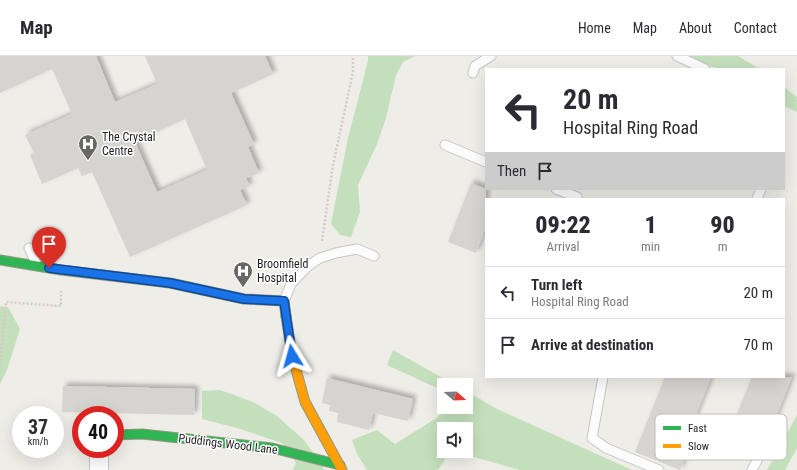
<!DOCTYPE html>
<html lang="en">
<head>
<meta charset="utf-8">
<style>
	:root { --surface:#fff; --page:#f2f2f3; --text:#2b2b33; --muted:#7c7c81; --line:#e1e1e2 }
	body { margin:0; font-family:"Roboto Condensed",sans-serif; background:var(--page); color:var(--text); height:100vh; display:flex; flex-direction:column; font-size:15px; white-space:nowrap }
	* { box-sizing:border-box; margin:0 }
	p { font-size:13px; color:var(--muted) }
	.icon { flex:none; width:22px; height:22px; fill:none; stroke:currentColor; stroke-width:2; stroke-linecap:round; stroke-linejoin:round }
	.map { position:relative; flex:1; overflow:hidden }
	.details { position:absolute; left:485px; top:142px; width:300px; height:180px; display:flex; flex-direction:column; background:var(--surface); border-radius:0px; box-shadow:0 4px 16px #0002 }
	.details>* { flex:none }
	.banner { position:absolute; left:485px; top:12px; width:300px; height:122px; border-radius:0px; box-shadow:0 4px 16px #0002; background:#fff; color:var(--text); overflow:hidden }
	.needle { width:26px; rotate:109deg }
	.buttons { position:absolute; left:437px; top:322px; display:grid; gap:8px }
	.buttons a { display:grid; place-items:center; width:36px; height:36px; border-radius:0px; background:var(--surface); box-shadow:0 4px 16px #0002; font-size:20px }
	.speed { position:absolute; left:12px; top:350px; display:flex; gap:8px; font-size:20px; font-weight:700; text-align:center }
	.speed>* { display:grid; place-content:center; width:52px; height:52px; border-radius:50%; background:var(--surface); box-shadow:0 4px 16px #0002; line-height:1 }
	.speed small { font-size:10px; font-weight:400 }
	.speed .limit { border:6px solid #d22; background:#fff; color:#111 }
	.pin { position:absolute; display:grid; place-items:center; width:34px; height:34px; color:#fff; margin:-41px -17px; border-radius:50% 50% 50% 0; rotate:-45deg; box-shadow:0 0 4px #0007 }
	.pin .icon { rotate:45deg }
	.me { position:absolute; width:44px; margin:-22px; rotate:352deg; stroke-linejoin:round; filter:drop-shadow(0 0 3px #0008) }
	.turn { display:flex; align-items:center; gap:14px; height:84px; padding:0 12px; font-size:18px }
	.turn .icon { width:52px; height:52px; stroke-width:2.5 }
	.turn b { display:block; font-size:28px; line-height:34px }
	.then { display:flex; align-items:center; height:38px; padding:0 12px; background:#0003; gap:8px; font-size:15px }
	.eta { display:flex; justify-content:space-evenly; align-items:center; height:68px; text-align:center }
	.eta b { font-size:24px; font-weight:800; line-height:28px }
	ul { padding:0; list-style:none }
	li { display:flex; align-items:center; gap:12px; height:52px; padding:0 12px; border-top:1px solid var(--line) }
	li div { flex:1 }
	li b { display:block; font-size:15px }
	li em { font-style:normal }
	header { display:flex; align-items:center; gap:24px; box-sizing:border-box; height:56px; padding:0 20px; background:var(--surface); border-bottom:1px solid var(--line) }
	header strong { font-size:19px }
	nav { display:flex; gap:22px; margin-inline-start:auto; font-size:14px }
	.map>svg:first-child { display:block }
	.forest { fill:#c4dfbb; fill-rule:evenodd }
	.building { fill:#d6d4d0; fill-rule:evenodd; filter:url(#shadow) }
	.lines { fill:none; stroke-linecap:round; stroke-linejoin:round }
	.lane-casing { stroke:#c6c6c4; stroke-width:11 }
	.street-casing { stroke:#c6c6c4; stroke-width:20 }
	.fast-casing { stroke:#94997e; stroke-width:11 }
	.slow-casing { stroke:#94997e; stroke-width:11 }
	.path { stroke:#d7cac6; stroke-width:2.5; stroke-dasharray:2 2; stroke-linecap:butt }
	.lane { stroke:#fcfcfc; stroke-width:9 }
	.street { stroke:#fcfcfc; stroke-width:18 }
	.fast { stroke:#30b455; stroke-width:9 }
	.slow { stroke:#ff9f0a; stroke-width:9 }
	.route-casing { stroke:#114b97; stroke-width:10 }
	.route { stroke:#1a73e8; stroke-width:7 }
	.labels { text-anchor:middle; stroke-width:3; stroke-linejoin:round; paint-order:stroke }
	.poi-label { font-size:12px; fill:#1f1f1f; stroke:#fff; text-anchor:start }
	.street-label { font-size:12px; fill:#1f1f1f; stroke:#fff }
	.key { fill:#fff; stroke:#bcbcbc; stroke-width:1 }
	.key-label { font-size:11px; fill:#1f1f1f }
</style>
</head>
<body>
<header>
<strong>Map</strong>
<nav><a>Home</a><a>Map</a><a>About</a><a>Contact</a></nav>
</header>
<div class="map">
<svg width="797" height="414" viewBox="0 0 797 414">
	<defs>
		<filter id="shadow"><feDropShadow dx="3.5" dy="-3.5" stdDeviation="2" flood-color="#0004"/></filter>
	</defs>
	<rect width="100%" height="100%" fill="#eeede8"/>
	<g class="forest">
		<path d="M368,0H415L403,6L396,19L386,62L377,88L358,129L360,156L351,181L340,179L331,168L348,82L368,5Z"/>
		<path d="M688,0H738L760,13C731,13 714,17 688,0Z"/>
		<path d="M784,31L797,41V56L784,50Z"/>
		<path d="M0,250L8,251L20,273L7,314L0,328Z"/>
		<path d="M393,294L455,329H444V344L437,332L387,309Z"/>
		<path d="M220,334L253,346L277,360L304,384L322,409L324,414H293L296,406L282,387L237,372L202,363V335Z"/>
		<path d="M466,335L497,353L632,414H520L467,399L446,402L438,414H367L357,398L352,384L377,374L395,388L438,361L446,351H466ZM444,373H466V395H444Z"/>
		<path d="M797,359V392L785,414H767Z"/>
	</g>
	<g class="building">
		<path d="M0,0H96L115,46L157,28L145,0H265L273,18L231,37L254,88L248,91L259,117L246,122L250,130L240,134L247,149L130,201L92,116L82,120L78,112L42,128L30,99L34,97L25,79L72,58L52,13L0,37ZM185,63L207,114L157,136L135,86Z"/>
		<path d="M471,127L486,133V171L476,197L448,186Z"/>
		<path d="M665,321H711L687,382L691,384L680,414L635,396Z"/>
		<path d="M752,321H792L770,376L735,363Z"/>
		<path d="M327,322L413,343L408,365L373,357L369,374L337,366L338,357L329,355L330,349L322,347Z"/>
		<path d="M63,330L195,333L194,359L62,356Z"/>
	</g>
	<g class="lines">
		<g class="lane-casing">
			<g id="lane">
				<path d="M677,0L705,13"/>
				<path d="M473,17L475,10L491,0"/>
				<path d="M445,89L486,106"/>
				<path d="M556,133L577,141"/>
				<path d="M757,143L761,133"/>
				<path d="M29,192L37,209"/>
				<path d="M284,245L291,228L308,210L320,202L336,197L357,193L374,200"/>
				<path d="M603,321L592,382L606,392L659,414"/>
				<path d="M745,375C762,390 764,393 752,414"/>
			</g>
		</g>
		<g class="street-casing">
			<path id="street" d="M99,414V393"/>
		</g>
		<g class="fast-casing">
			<g id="fast">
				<path d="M0,204L61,214L170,227L244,243L284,245L286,260"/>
				<path d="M115,379L142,378L272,392L340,409"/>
			</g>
		</g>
		<g class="slow-casing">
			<path id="slow" d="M286,260L292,299L305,346L342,414"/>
		</g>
		<g class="path">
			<path d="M322,185L333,109L353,16V0"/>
			<path d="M0,309L6,246L61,250V235"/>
		</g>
		<use href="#lane" class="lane"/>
		<use href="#street" class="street"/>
		<use href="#fast" class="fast"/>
		<use href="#slow" class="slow"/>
	</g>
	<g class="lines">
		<g class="route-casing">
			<path id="route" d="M49,212L170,227L244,243L284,245L292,300"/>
		</g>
		<use href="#route" class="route"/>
	</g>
	<defs>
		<g id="hospital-pin" transform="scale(1)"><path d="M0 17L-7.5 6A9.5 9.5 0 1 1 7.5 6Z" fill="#676765" stroke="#fff"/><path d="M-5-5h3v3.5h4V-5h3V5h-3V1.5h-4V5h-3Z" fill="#fff"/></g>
	</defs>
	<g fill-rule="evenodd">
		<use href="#hospital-pin" x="88" y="88"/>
		<use href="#hospital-pin" x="243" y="215"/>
	</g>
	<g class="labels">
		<g class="poi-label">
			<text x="102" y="85">The Crystal<tspan x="102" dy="14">Centre</tspan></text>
			<text x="257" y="212">Broomfield<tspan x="257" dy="14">Hospital</tspan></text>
		</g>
		<g class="street-label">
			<text transform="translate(228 388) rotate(7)" y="4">Puddings Wood Lane</text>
		</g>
	</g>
	<rect x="655" y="358" width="132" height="46" rx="6" class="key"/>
	<rect x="663" y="370" width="18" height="4" fill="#30b455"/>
	<rect x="663" y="388" width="18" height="4" fill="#ff9f0a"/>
	<g class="key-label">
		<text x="688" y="376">Fast</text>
		<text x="688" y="394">Slow</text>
	</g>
</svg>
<div class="buttons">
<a><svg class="needle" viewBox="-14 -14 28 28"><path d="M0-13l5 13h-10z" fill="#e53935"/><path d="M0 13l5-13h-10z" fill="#7c7c81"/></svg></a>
<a><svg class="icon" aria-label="sound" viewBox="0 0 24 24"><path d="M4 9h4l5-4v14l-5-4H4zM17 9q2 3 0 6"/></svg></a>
</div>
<div class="speed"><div>37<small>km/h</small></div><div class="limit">40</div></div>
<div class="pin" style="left:49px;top:212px;background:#d93025"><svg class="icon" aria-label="arrive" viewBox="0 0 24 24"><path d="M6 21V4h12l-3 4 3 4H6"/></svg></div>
<svg class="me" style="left:292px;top:300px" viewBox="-20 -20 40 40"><path d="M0-17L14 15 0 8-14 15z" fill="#1a73e8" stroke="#fff" stroke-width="4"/></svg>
<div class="banner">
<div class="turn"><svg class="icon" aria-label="left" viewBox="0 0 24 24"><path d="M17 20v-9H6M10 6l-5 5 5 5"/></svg><div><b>20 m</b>Hospital Ring Road</div></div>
<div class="then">Then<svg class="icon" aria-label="arrive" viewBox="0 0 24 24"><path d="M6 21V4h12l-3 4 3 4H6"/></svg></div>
</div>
<section class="details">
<div class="eta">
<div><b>09:22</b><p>Arrival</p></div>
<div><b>1</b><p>min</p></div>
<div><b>90</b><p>m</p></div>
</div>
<ul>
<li><svg class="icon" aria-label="left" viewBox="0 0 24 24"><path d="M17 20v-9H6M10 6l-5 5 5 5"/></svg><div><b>Turn left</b><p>Hospital Ring Road</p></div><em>20 m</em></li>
<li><svg class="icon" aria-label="arrive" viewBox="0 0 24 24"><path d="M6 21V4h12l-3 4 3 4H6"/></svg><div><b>Arrive at destination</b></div><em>70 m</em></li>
</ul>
</section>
</div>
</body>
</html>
